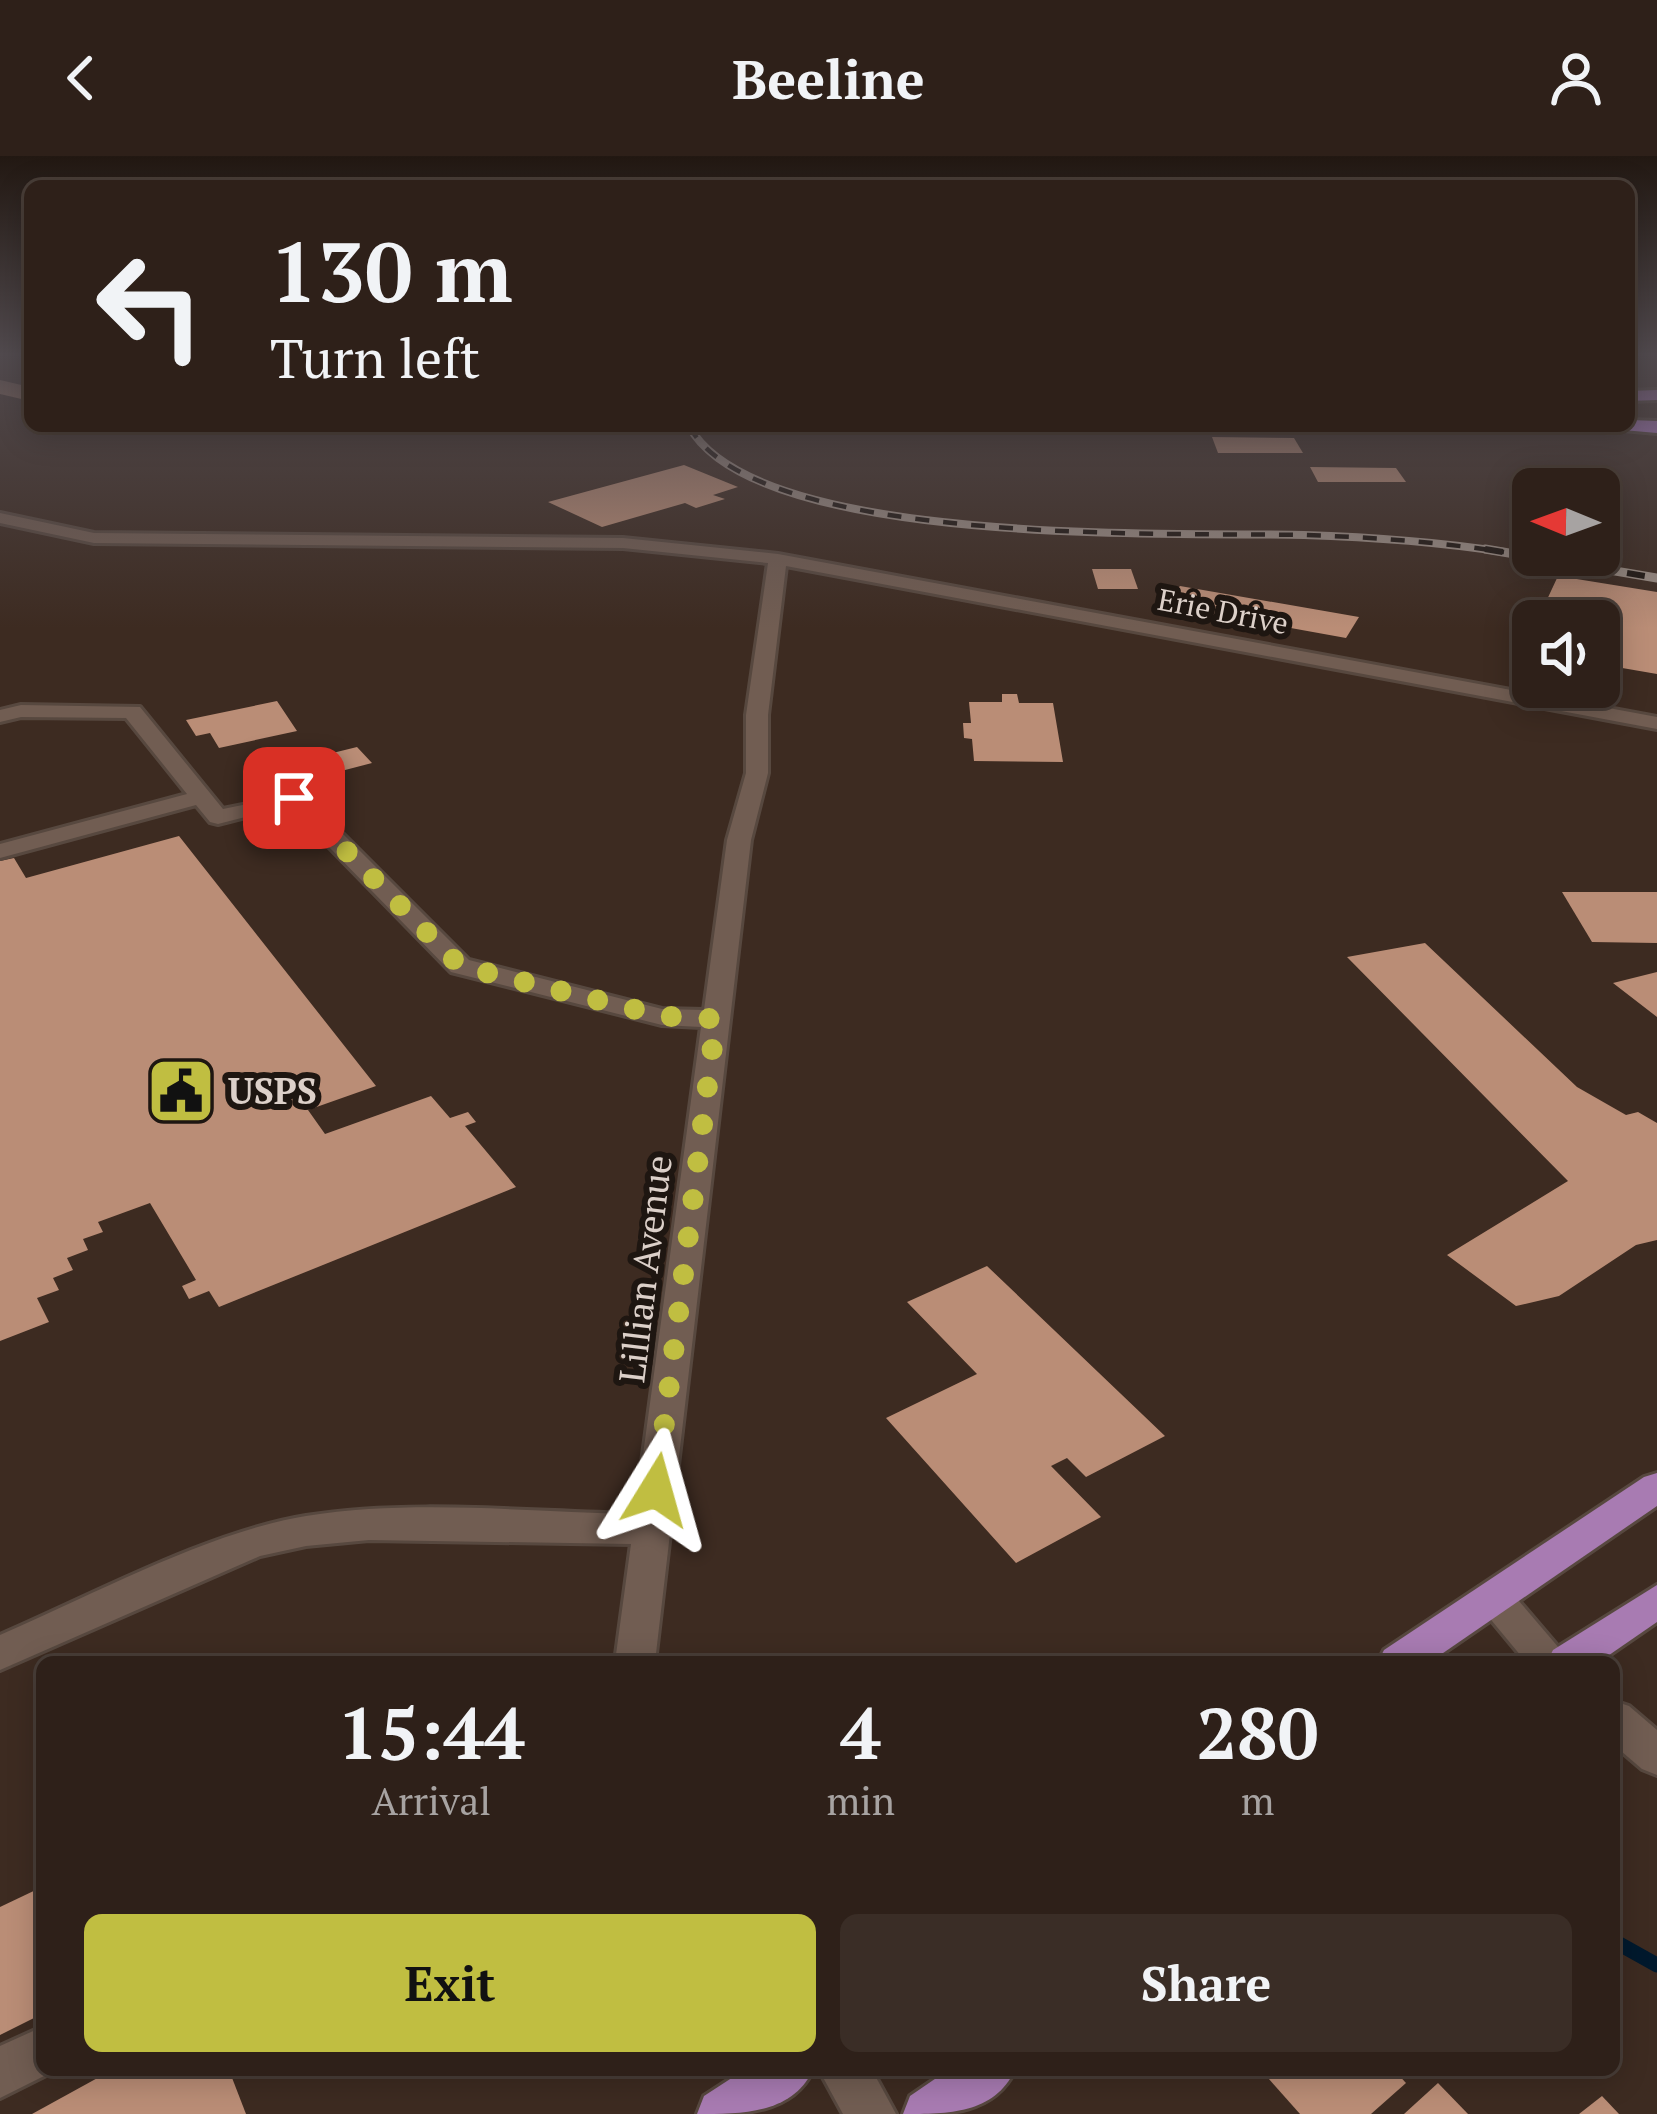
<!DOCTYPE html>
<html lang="en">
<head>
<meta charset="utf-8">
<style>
	:root { --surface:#2e2019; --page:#3a2d26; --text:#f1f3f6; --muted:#a7a3a2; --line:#493e38; --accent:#c0be41 }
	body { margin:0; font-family:"PT Serif",serif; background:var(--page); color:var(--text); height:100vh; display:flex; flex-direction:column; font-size:45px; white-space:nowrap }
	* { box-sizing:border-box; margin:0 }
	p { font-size:39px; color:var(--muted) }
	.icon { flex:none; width:66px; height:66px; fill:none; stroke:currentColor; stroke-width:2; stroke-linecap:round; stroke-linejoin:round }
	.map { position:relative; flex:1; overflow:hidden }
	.drawer { position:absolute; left:36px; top:1500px; width:1584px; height:420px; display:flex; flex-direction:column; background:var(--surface); border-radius:18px; box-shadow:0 6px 30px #0003,0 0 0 3px var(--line) }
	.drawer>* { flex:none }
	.banner { position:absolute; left:24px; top:24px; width:1611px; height:252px; border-radius:18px; box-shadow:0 6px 30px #0003,0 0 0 3px var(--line); background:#2e2019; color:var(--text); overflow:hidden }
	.needle { width:78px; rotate:271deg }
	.buttons { position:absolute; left:1512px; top:312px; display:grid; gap:24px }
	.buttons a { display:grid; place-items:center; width:108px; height:108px; border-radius:18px; background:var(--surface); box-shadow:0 6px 30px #0003,0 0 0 3px var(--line); font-size:60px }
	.pin { position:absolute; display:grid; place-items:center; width:102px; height:102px; color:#fff; margin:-51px; border-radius:24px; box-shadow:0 6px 18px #0006 }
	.me { position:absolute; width:132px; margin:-66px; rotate:8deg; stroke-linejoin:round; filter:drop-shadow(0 0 9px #0008) }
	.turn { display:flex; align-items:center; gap:42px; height:252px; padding:0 48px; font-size:54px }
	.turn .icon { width:156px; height:156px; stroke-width:2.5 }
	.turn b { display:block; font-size:84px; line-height:102px }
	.eta { display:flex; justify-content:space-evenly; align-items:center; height:204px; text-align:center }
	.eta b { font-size:72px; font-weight:600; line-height:84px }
	.cta { display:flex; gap:24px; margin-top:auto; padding:24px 48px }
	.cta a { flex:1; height:138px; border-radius:18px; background:var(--accent); color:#111; font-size:48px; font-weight:600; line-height:138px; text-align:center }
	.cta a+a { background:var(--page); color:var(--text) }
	header { display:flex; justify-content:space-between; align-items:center; height:156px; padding:0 48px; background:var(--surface); font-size:54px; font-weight:600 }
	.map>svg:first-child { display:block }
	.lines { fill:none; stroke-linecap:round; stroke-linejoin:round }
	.stream { stroke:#00192d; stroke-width:15 }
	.building { fill:#ba8d76 }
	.minor-casing { stroke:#57483f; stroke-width:6 }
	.major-casing { stroke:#57483f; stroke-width:6 }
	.highway-casing { stroke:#57483f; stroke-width:6 }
	.minor { fill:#715d52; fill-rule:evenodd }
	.major { fill:#a87bb2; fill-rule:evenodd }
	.highway { fill:#cd8ff2; fill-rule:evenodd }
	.rail-far1-casing { stroke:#9b8d84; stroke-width:8 }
	.rail-casing { stroke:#9b8d84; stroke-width:9 }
	.rail-far1 { stroke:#1e1611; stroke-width:4.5; stroke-dasharray:14; stroke-linecap:butt }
	.rail { stroke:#1e1611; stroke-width:6; stroke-dasharray:18; stroke-linecap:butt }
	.route { stroke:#c0be41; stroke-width:21; stroke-dasharray:0 37.8 }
	.labels { text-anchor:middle; stroke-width:12; stroke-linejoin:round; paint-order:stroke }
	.far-street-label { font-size:30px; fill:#dcd0c9; stroke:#1e1611 }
	.poi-label { font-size:36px; font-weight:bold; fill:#dcd0c9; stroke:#1e1611; text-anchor:start }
	.street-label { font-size:36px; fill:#dcd0c9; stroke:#1e1611 }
</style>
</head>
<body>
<header><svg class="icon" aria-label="back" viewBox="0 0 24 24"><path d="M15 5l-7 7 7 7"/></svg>Beeline<svg class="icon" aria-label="person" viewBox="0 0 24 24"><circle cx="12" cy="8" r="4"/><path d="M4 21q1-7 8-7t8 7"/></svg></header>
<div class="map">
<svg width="1657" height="1958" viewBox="0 0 1657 1958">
	<rect width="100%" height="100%" fill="#3d2b21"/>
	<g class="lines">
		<path class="stream" d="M1614,1785L1657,1809"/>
	</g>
	<g class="building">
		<path d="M0,224L30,231V245L0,238Z"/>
		<path d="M1212,281L1294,282L1303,297H1218Z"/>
		<path d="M684,309L738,331L713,339L725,343L696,352L685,347L602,371L548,346Z"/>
		<path d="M1310,311L1396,312L1406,326H1318Z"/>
		<path d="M1092,413H1131L1138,433H1098Z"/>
		<path d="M1558,420L1657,436V518L1599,508V465H1537Z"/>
		<path d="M1180,430L1359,461L1346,482L1163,449Z"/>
		<path d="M1002,538H1017L1019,547H1053L1063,606L974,605L972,583L964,582L963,567H971L969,546H1002Z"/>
		<path d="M277,545L297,575L219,592L210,577L196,580L186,564Z"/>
		<path d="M357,591L372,607L299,626L284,609Z"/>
		<path d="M179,680L376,930L308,954L325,978L431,940L450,962L468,956L476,966L465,970L516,1031L219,1151L209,1135L189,1143L182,1130L196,1124L150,1047L98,1066L103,1076L83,1083L88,1094L67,1102L73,1114L53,1122L59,1134L37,1142L49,1166L0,1185V705L14,702L26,722Z"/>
		<path d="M1562,736H1657V787L1592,786Z"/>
		<path d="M1425,787L1577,931L1626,959L1638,956L1657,967V1084L1636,1089L1559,1140L1516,1150L1447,1099L1568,1025L1347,801Z"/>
		<path d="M1657,816V861L1613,827Z"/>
		<path d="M987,1110L1165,1280L1086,1321L1067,1302L1051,1310L1101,1361L1016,1407L886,1262L977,1218L907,1146Z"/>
		<path d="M42,1731V1858L0,1879V1751Z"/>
		<path d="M112,1914H229L246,1958H32Z"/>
		<path d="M1261,1914H1394L1406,1927L1371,1958H1300Z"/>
		<path d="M1438,1927L1468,1958H1404Z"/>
		<path d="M1602,1940L1619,1958H1579Z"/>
	</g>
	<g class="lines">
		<g class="minor-casing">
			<g id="minor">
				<path d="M0,357L94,377L623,382L778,398L1657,561V573L786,410L768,559V617L751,684L655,1506H615L631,1388L369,1384L306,1390L260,1400L0,1514V1479C93,1439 208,1376 306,1360C413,1343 527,1356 635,1358L701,871L662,869L451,816L289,650L218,668L210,666L196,649L0,702V688L187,638L126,562L21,561L0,566V554L21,549L140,551L223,653L302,637L469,804L662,853L704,854L727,684L746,617V559L768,407L623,392L94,387L0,367Z"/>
				<path d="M1493,1426L1507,1431L1571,1506H1526L1473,1442L1479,1431Z"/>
				<path d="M1614,1545L1629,1550L1657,1574V1619L1642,1613L1614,1589Z"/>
				<path d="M42,1871V1914H56L0,1942V1890Z"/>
				<path d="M819,1914H872L896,1958H843Z"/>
			</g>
		</g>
		<g class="major-casing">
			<g id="major">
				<path d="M1657,1317V1350L1430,1506H1378L1384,1494L1644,1321Z"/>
				<path d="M1657,1429V1466L1599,1506H1547L1553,1494Z"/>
				<path d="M744,1914H813C792,1958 742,1958 697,1958L704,1940Z"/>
				<path d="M948,1914H1015C994,1958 948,1958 903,1958L910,1940Z"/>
			</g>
		</g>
		<g class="highway-casing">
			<g id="highway">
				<path d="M1657,234V244L1629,245V235Z"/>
				<path d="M1629,264L1657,265V277L1623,274L1620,270H1629Z"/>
			</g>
		</g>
		<use href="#minor" class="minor"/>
		<use href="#major" class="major"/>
		<use href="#highway" class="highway"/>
		<g class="rail-far1-casing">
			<path id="rail-far1" d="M689,270C755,392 1177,376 1304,379C1371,381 1438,386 1504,396"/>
		</g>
		<g class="rail-casing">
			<path id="rail" d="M1485,393L1657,422"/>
		</g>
		<use href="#rail-far1" class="rail-far1"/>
		<use href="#rail" class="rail"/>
	</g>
	<linearGradient id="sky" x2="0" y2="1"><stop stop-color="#221812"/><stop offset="0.42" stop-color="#514a4e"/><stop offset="1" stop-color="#514a4e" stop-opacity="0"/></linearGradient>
	<rect width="1657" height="472" fill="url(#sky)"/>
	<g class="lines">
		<path class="route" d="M294,642L460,810L662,860L716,863L656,1334"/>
	</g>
	<defs>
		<g id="civic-square" transform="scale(3.45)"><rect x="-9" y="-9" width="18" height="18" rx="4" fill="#c0be41" stroke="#1e1611"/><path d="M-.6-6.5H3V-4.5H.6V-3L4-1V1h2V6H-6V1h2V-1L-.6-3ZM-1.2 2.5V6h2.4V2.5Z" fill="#111"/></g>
	</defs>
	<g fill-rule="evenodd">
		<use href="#civic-square" x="181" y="935"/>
	</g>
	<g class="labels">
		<g class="far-street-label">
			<text transform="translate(1223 456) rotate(11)" y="10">Erie Drive</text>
		</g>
		<g class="poi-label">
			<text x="228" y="948">USPS</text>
		</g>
		<g class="street-label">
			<text transform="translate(645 1113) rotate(-83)" y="13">Lillian Avenue</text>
		</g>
	</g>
</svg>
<div class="buttons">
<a><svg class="needle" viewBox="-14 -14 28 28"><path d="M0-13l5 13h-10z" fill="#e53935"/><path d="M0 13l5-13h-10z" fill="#a7a3a2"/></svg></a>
<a><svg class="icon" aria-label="sound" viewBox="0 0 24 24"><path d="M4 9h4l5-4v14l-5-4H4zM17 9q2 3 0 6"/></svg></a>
</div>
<div class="pin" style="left:294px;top:642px;background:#d93025"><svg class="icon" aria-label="arrive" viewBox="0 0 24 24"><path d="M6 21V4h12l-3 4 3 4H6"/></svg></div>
<svg class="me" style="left:656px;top:1334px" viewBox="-20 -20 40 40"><path d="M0-17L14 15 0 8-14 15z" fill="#c0be41" stroke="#fff" stroke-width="4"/></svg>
<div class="banner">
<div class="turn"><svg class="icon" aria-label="left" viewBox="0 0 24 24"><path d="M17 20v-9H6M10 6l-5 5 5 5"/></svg><div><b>130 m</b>Turn left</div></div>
</div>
<section class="drawer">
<div class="eta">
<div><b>15:44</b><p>Arrival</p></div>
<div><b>4</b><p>min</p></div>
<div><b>280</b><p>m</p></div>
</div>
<div class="cta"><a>Exit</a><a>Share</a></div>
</section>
</div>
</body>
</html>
